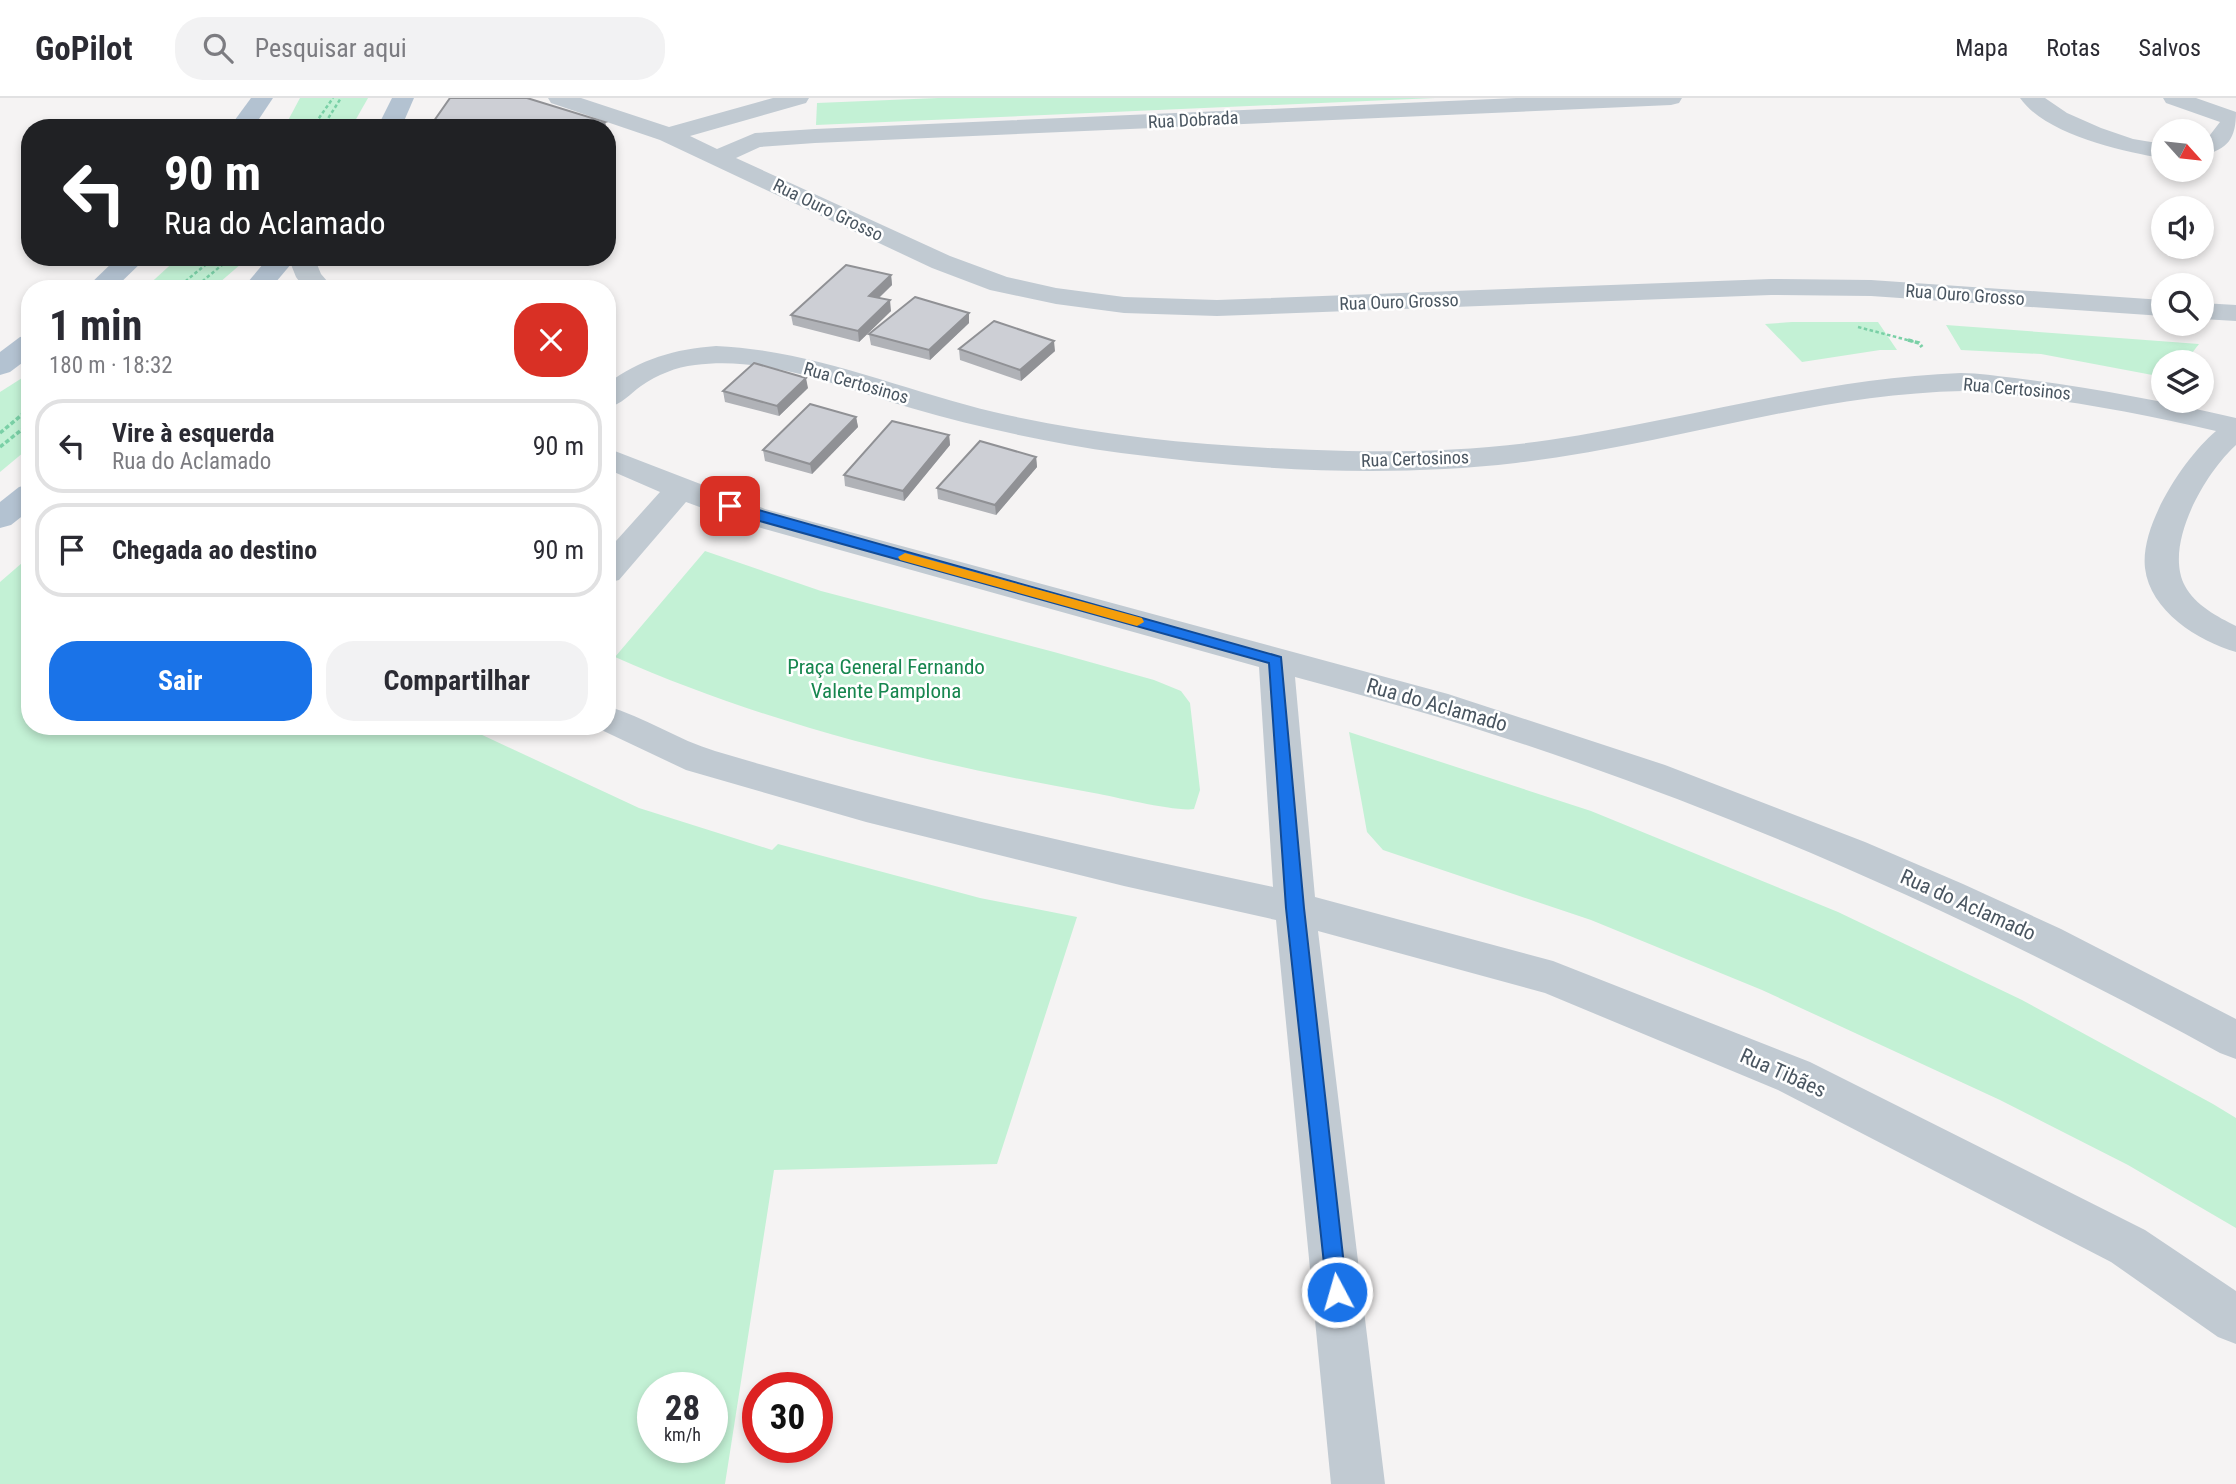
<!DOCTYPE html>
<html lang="pt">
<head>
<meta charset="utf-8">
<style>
	:root { --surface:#fff; --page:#f2f2f3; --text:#2b2b33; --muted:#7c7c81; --line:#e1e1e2; --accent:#1a73e8 }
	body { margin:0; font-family:"Roboto Condensed",sans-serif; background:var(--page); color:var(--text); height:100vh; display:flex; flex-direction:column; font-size:26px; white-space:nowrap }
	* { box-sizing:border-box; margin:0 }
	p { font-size:23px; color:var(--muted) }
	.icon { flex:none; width:38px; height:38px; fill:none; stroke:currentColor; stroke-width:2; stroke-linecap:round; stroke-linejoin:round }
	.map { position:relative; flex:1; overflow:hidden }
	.side { position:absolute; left:21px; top:182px; width:595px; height:455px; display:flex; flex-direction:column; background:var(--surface); border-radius:28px; box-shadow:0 4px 10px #0003 }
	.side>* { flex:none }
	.top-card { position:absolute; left:21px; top:21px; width:595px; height:147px; border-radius:28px; box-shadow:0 4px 10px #0003; background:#202124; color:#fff; overflow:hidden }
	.needle { width:46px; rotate:117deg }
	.tools { position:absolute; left:2151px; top:21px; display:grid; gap:14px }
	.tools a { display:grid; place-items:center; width:63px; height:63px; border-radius:50%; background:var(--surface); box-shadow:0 4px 10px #0003; font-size:35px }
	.speed { position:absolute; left:637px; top:1274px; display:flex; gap:14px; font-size:35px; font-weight:700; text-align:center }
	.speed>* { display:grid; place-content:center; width:91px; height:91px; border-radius:50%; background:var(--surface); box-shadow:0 4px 10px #0003; line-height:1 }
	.speed small { font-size:18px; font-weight:400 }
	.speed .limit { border:10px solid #d22; background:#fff; color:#111 }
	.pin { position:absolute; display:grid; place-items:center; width:60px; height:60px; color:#fff; margin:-30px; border-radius:14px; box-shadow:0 4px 10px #0006 }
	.me { position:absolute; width:77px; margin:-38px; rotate:354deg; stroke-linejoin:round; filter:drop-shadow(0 0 5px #0008) }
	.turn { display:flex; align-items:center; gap:24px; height:147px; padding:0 28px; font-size:32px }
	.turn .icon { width:91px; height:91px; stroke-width:2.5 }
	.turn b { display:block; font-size:49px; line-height:60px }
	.round { display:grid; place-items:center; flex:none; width:74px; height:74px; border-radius:28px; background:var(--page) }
	.overview { display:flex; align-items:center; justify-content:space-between; height:119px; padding:0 28px }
	h1 { font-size:42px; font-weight:700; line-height:52px }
	.cta { display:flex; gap:14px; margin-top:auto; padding:14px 28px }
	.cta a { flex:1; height:80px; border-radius:28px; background:var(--accent); color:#fff; font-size:28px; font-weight:700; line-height:80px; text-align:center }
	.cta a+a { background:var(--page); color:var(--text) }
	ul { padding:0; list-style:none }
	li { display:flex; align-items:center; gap:21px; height:94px; margin:0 14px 10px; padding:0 14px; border:4px solid var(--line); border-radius:28px }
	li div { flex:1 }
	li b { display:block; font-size:26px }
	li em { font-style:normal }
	header { display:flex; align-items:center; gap:42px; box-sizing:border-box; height:98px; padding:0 35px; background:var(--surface); border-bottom:2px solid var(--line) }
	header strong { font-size:33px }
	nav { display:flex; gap:38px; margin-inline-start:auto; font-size:24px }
	.search { width:490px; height:63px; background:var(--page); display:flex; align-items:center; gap:18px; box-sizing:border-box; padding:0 24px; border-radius:28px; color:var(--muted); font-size:26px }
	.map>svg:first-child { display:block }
	.green { fill:#c3f1d5; fill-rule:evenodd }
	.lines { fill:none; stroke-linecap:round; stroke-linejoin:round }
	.path-far1 { stroke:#7ad0a6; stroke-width:2.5; stroke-dasharray:3.5 2.5; stroke-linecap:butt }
	.path { stroke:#7ad0a6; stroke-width:3.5; stroke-dasharray:4.5 2.5; stroke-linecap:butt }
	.minor { fill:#c1cad2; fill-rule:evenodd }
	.major { fill:#b3c2d1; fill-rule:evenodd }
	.wall { fill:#b0b2b7 }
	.shaded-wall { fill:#909195 }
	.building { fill:#cdcfd5; stroke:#909195; stroke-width:2 }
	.route { fill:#1a73e8; stroke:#114b97; stroke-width:2 }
	.slow { fill:#f59e0b }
	.labels { text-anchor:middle; stroke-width:5; stroke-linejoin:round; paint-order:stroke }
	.far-street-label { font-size:18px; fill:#4a5661; stroke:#fff }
	.park-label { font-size:21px; fill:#17864f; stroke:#fff }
	.street-label { font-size:21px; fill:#4a5661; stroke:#fff }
</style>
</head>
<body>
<header>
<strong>GoPilot</strong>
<div class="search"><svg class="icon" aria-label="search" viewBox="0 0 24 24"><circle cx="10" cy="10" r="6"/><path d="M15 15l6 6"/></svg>Pesquisar aqui</div>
<nav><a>Mapa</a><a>Rotas</a><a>Salvos</a></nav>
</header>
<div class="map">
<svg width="2236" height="1386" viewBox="0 0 2236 1386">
	<rect width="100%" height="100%" fill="#f5f3f3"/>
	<g class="green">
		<path d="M300,0H368L351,30H284Z"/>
		<path d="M938,0H1435L816,27L817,5Z"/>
		<path d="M179,159H249L212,191H144Z"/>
		<path d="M1792,224H1878L1897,252H1880L1802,264L1765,226Z"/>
		<path d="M1946,227L2199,246L2185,264H2163V279L2041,256L1961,252Z"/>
		<path d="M30,275V349L0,374V294Z"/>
		<path d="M705,453L821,493L1054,554L1154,582L1181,593L1190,605L1200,692L1194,711C1176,714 1116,699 1094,695C930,666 769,627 615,559Z"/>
		<path d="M30,458V628H463L639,710L772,752L778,746L980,800L1077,819L997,1066L774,1072L725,1386H0V484ZM653,1290H712V1349H653Z"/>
		<path d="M1349,634L1591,713L1838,814L2022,902L2213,1006L2236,1020V1130L2128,1067L2000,1002L1762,892L1591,822L1383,752L1367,734Z"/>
	</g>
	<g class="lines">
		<g class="path-far1">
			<path d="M312,30L333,0"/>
			<path d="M322,30L341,0"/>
			<path d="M176,191L215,159"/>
			<path d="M193,191L222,167"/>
			<path d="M1858,229L1915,244"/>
		</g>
		<g class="path">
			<path d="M1908,242L1919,245L1922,249"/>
			<path d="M0,335L30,310"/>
			<path d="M0,349L30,325"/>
		</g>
		<g class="minor">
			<path d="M548,0H581L669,29L773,0H809L806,5L690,38L717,51L755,35L815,31L1516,0H1682L1679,5L1671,7L815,45L760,49L736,60L950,158L1007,179L1056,190L1124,199L1217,202L1771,181L1871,182L2163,202V218L1871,198L1771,197L1217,218L1124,215L1056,206L990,192L932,170L660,42L551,5Z"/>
			<path d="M2020,0H2045L2067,15L2101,30L2133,41L2163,46V60C2122,54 2045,36 2020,0Z"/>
			<path d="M2163,0H2196L2236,14C2236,40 2228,52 2202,57V41L2210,37L2220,24L2166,5Z"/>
			<path d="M288,159H314L321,176L334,191H305L296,179Z"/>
			<path d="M2202,205L2236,207V223L2202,221Z"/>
			<path d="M716,248C812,252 902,292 994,314C1110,341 1230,350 1348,353C1415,354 1482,352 1549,342C1687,322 1821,280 1961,275C1979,275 1997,278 2015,280C2090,289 2163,303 2236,320V347C2205,375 2163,447 2185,488C2195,507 2218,519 2236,528V554C2198,543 2150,513 2145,470C2140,427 2184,360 2216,333C2151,318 2087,305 2021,298C2002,297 1983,292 1963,293C1811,296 1666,348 1516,365C1386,380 1251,372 1121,355C1050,345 980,330 911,310C842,290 768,257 695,267C676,269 657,277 641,288C630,296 622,306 607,310V286C640,261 675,251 716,248Z"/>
			<path d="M607,350L765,411L1448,596L1665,667L1865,744L1963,786L2061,831L2236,921V961L2220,955C1971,818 1711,702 1438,619C1391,605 1343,592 1295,579L1315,799L1553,863L1810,964L2145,1132L2236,1193V1246L2218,1239L2111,1164L1778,992L1545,895L1318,833L1385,1386H1331L1276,822L1124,788L866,724L686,672L593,628H607V608C645,619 678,642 715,653C899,708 1086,749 1273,789L1259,569L743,425L686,404L619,482L607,485V453L660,394L607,371Z"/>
		</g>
		<g class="major">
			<path d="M251,0H273L253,30H229Z"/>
			<path d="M392,0H414L401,30H377Z"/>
			<path d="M118,159H147L114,191H85Z"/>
			<path d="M269,159H297L270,191H242Z"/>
			<path d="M30,237V259L10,274L0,277V254L20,239Z"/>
			<path d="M30,386V412L11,427L0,430V404L19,389Z"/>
		</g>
	</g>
	<g class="wall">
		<path d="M891,177L892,187L879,200L891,213L859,244L793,227L791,217Z"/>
		<path d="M969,225L930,262L871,247L869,236Z"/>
		<path d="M959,251L1055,253L1021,283L960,262Z"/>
		<path d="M808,290L779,318L725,304L723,293Z"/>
		<path d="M856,319L858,329L812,376L765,363L763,352Z"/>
		<path d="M949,337L950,347L904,403L845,388L844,377Z"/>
		<path d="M1036,359L1037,369L996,417L938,401L937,390Z"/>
	</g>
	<g class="shaded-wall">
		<path d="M605,24L607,30H588Z"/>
		<path d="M607,33L612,51L607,52Z"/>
		<path d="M891,177L892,187L870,208L869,198Z"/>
		<path d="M890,202L891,213L859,244L858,233Z"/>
		<path d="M969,215V225L930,262L929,252Z"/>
		<path d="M1054,243L1055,253L1021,283L1020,272Z"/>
		<path d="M806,280L808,290L779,318L777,308Z"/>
		<path d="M856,319L858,329L812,376L810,366Z"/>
		<path d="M949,337L950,347L904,403L903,393Z"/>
		<path d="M1036,359L1037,369L996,417L995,407Z"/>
	</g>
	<g class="building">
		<path d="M450,0H527L605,24L588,30H429Z"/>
		<path d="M846,167L891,177L869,198L890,202L858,233L791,217Z"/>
		<path d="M915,199L969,215L929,252L869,236Z"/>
		<path d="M994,223L1054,243L1020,272L959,251Z"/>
		<path d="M754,265L806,280L777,308L723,293Z"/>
		<path d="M810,306L856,319L810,366L763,352Z"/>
		<path d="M892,323L949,337L903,393L844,377Z"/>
		<path d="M980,343L1036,359L995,407L937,390Z"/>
	</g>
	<path class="route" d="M730,404L1281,559L1304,810L1347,1194L1344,1201L1337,1204L1330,1201L1327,1194L1286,810L1269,565L749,420L725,411L723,408Z"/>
	<path class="slow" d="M905,455L1142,520L1144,524L1137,528L900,462L898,459Z"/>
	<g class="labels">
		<g class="far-street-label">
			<text transform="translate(1193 22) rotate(-3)" y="6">Rua Dobrada</text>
			<text transform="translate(828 112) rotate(26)" y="6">Rua Ouro Grosso</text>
			<text transform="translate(1965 197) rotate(4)" y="6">Rua Ouro Grosso</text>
			<text transform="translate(1399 204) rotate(-2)" y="6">Rua Ouro Grosso</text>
			<text transform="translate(856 285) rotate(16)" y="6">Rua Certosinos</text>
			<text transform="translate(2017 291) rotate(5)" y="6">Rua Certosinos</text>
			<text transform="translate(1415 361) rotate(-2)" y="6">Rua Certosinos</text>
		</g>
		<g class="park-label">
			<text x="886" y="576">Praça General Fernando<tspan x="886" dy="24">Valente Pamplona</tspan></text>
		</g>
		<g class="street-label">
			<text transform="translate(1437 607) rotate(16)" y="7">Rua do Aclamado</text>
			<text transform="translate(1968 807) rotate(24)" y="7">Rua do Aclamado</text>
			<text transform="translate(1783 975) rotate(24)" y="7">Rua Tibães</text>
		</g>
	</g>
</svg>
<div class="tools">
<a><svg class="needle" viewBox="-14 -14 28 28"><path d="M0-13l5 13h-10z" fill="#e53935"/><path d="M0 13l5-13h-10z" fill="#7c7c81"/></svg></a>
<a><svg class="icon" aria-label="sound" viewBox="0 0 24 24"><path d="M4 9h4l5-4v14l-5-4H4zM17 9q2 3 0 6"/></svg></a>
<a><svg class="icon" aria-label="search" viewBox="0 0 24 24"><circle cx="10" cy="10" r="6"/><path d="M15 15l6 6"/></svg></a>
<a><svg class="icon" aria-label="layers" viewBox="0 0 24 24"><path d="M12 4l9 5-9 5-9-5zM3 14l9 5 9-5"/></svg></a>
</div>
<div class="speed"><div>28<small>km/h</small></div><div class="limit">30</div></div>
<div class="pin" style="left:730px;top:408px;background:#d93025"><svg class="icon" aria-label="arrive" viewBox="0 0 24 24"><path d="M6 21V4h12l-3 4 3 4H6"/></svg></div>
<svg class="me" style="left:1337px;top:1194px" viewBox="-20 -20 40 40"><circle r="17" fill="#1a73e8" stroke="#fff" stroke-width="3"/><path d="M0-11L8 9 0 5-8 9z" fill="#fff"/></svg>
<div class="top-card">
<div class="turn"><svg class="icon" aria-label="left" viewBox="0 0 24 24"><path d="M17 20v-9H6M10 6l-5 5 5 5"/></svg><div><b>90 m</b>Rua do Aclamado</div></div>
</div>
<section class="side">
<div class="overview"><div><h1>1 min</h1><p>180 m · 18:32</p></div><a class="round" style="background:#d93025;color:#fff"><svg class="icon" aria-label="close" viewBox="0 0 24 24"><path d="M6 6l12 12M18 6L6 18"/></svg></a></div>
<ul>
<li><svg class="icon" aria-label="left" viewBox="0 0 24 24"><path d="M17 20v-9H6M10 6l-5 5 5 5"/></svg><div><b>Vire à esquerda</b><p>Rua do Aclamado</p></div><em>90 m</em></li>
<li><svg class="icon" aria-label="arrive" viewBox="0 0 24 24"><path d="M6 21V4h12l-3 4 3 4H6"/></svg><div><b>Chegada ao destino</b></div><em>90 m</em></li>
</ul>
<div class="cta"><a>Sair</a><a>Compartilhar</a></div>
</section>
</div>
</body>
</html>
